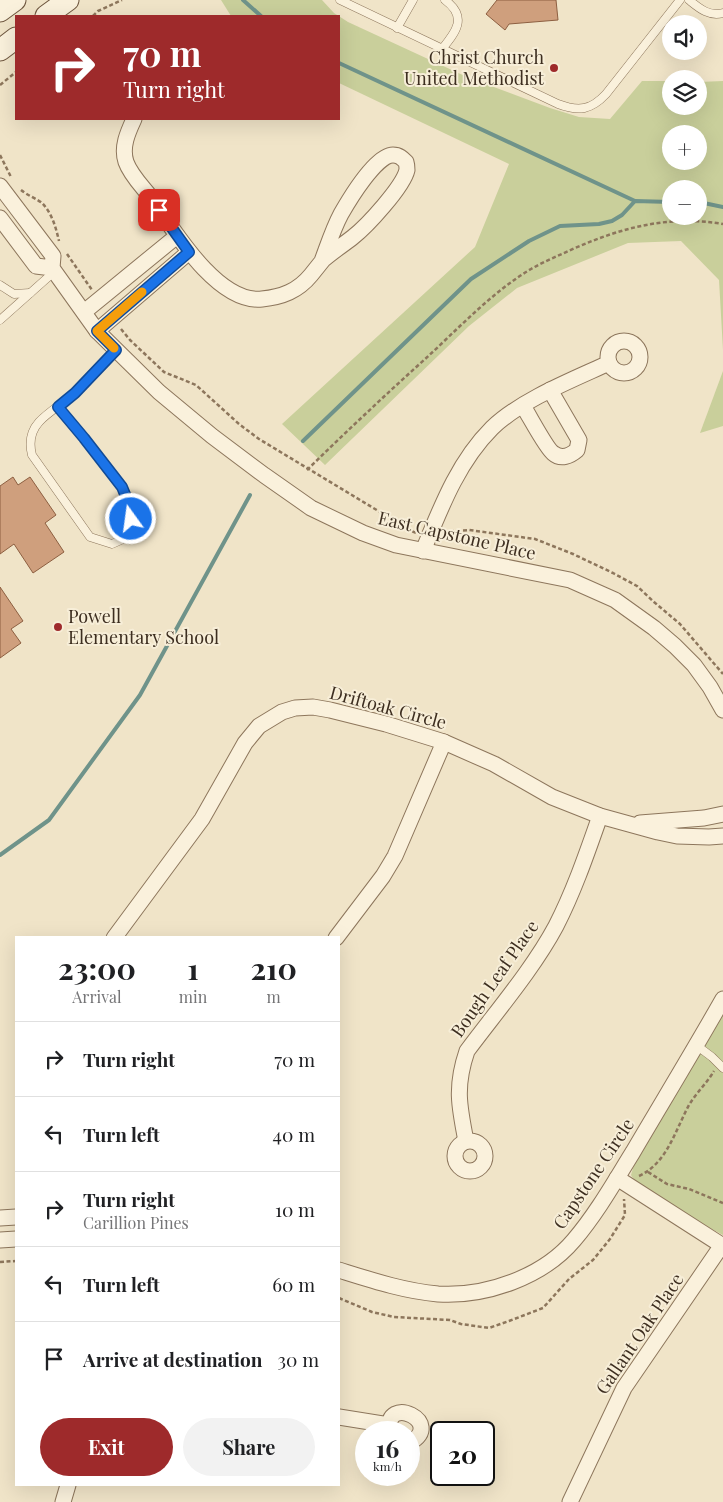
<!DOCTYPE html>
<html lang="en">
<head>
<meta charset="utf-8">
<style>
	:root { --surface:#fff; --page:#f2f2f2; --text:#202124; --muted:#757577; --line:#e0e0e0; --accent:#9e2a2b }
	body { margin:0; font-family:"Playfair Display",serif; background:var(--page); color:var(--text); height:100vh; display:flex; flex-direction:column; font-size:19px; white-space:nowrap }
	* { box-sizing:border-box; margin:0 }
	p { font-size:16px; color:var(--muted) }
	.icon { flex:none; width:28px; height:28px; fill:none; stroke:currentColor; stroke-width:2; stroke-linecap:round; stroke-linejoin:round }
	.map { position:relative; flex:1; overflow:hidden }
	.details { position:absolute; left:15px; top:936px; width:325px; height:550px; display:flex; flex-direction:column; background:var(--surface); border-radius:0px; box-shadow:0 5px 20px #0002 }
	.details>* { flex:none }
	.guide { position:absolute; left:15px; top:15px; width:325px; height:105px; border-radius:0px; box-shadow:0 5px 20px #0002; background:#9e2a2b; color:#fff; overflow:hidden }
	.buttons { position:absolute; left:662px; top:15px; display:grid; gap:10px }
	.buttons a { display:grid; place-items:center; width:45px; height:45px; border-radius:50%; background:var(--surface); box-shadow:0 5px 20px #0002; font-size:25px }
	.speed { position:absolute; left:355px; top:1421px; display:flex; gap:10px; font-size:25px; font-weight:700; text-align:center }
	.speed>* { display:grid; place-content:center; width:65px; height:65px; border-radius:50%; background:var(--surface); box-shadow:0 5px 20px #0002; line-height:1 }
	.speed small { font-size:12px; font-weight:400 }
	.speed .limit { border:2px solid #111; border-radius:8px; background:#fff; color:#111 }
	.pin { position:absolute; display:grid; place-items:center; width:42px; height:42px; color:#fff; margin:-21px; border-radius:10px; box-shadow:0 2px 8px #0006 }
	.me { position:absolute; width:55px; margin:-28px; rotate:346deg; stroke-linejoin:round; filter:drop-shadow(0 0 4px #0008) }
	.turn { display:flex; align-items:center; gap:18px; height:105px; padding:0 25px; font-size:22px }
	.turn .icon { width:65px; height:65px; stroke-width:2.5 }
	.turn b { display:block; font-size:35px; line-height:42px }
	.eta { display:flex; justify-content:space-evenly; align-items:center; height:85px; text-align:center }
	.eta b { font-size:30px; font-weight:700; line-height:35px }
	.action { display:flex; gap:10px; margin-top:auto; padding:10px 25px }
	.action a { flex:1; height:58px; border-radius:30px; background:var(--accent); color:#fff; font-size:20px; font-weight:700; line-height:58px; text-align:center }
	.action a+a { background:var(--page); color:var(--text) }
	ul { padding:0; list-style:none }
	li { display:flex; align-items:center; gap:15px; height:75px; padding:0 25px; border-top:1px solid var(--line) }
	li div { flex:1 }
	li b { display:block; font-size:19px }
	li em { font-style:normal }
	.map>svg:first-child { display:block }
	.green { fill:#c9cf9b; fill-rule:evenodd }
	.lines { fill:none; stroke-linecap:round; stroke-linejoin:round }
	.stream { stroke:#6f938a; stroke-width:4 }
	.building { fill:#cf9f7d; stroke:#8d5f41 }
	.lane-casing { stroke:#8d765c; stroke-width:9 }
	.street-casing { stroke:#8d765c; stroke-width:17 }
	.secondary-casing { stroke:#6f573f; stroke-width:23 }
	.path { stroke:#8d765c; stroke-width:2.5; stroke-dasharray:4 2.5; stroke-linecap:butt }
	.lane { stroke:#faf1dc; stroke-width:8 }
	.street { stroke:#faf1dc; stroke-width:15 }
	.secondary { stroke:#faf1dc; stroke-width:21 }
	.route-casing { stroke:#114b97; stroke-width:12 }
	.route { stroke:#1a73e8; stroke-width:9 }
	.slow { stroke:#f59e0b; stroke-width:9 }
	.poi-dot { fill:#9e2a2b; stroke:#f7eed8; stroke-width:2 }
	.labels { text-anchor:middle; stroke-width:4; stroke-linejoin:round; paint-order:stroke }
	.poi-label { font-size:18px; fill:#3d2e20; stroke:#f7eed8; text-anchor:end }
	.street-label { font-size:18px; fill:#3d2e20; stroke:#f7eed8 }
</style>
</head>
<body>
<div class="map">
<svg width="723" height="1502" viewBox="0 0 723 1502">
	<rect width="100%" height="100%" fill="#f0e4c8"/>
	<g class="green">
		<path d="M221,0H322L334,13L348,22L467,77L550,108L579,117L610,119L642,81H671V106H699V82L723,81V350L719,280L681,241L628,243L517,288L469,326L325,465L282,424L475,247L509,164L339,83V16H231ZM671,134H699V161H671ZM671,189H699V216H671Z"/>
		<path d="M723,371V426L700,433Z"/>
		<path d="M723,1012V1235C705,1225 638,1190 631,1175L634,1165Z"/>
	</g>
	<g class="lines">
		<g class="stream">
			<path d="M243,0L261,16"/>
			<path d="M339,63L635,201"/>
			<path d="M699,202L723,207"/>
			<path d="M303,441L471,279L529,241L560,226L599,224L612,221L622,215L635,201L671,202"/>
			<path d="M0,855L49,820L140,695L250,495"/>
		</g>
	</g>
	<g class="building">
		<path d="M497,0H556L558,20L509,24L505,30L486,14Z"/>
		<path d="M13,477L18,485L30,477L56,515L45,523L64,552L33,573L14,544L0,554V486Z"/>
		<path d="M0,587L23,621L11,629L21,643L0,658Z"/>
	</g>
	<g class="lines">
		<g class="lane-casing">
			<g id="lane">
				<path d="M340,0L558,104C579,112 591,110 606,94L680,0"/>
				<path d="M689,0C699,8 709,17 723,13"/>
				<path d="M397,28L413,0"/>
				<path d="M442,49C456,32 468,17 445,0"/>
				<path d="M0,285L14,294L30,293"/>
				<path d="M0,320L55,271"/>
				<path d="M58,407L84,438L122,487L129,503L131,530L121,540L112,544L90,537L32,455C29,443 30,432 39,422C49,411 64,403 75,393C90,379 103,364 117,350"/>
				<path d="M696,1045L712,1057L723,1068"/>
			</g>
		</g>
		<g class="street-casing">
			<g id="street">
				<path d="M134,119C128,132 121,147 126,162C131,176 144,188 152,199C174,231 218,304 262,299C282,297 298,291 311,275C315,270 319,265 323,260C332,252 343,245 353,237C367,226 403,187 407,170C407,167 407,165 406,162C402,158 399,155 393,155C376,155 349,200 341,214C333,229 328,245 322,261"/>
				<path d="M0,186L53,256L52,268L97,331L159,392L212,436L264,475L311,508L363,533L396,545L570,580L615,600L654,628L675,646L694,665L710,687L723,710"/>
				<path d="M0,218L36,266L52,268"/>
				<path d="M84,312L177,236"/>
				<path d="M97,331L189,252"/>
				<circle cx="624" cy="357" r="16"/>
				<path d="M523,406C529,415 546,448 553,453C561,460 570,456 577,450L579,440L550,390"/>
				<path d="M423,551C441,507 458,462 492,428C521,400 572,380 609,363"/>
				<path d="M640,823L704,818L723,814"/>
				<path d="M114,938L202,819L245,743L259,726L282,712L295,708L313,707L330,710L386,724L444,742L494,764L552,797L600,816L658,832L677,836L709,837L723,836"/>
				<path d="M336,938L383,876L395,856L444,742"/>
				<circle cx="470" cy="1156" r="15"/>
				<path d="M466,1141C459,1106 455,1086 467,1051C496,1012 533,969 556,926C574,891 587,853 600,816"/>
				<path d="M617,1178L723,1246"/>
				<path d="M0,1218L16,1217"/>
				<path d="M0,1240L16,1239"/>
				<path d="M339,1270C371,1280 404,1291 438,1294C486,1297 543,1277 574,1240C597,1213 615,1181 633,1152C663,1101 694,1050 723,999"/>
				<path d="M339,1417L389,1425"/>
				<path d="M390,1432C383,1392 447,1423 409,1443"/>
				<path d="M63,1502L68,1485"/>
				<path d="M570,1502L624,1388L722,1245"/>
			</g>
		</g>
		<g class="secondary-casing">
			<g id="secondary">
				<path d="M0,11L15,0"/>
				<path d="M46,16L68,0"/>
				<path d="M0,50L16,38"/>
			</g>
		</g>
		<g class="path">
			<path d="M93,16L98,11L122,0"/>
			<path d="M0,85L16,72"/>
			<path d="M0,155L11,177"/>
			<path d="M21,190C27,195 37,199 42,203C52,213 56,228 59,241"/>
			<path d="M67,254L92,290"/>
			<path d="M121,329L130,340L164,372L196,385L239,424L259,439L380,512L401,526L416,533"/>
			<path d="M307,470C345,433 384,396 424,360C457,330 492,292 531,269C545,261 560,255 575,248C624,227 669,215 723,224"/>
			<path d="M444,534L454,531L469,530L535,539L573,554L613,573L637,586L654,602L680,624L723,674"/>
			<path d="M648,1172L667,1184L689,1189L723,1203"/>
			<path d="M639,1176C667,1163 675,1131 689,1105C696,1093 707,1083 714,1071"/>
			<path d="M0,1262L16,1261"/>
			<path d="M339,1298L372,1312L394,1317L450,1320L461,1324L489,1328L509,1321L543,1308L569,1279L593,1260L610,1239L625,1215L624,1199"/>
		</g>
		<use href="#lane" class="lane"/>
		<use href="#street" class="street"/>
		<use href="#secondary" class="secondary"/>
	</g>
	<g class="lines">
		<g class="route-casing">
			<path id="route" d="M131,519L129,504L122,487L84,438L58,407L75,393L116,350L97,331L189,252L159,210"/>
		</g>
		<use href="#route" class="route"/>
		<path class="slow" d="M114,348L97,331L142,292"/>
	</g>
	<g class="poi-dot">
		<circle cx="554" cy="68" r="5"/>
		<circle cx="58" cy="627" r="5"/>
	</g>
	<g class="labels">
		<g class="poi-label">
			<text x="544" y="64">Christ Church<tspan x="544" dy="21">United Methodist</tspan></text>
			<text x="68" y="623" text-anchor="start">Powell<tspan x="68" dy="21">Elementary School</tspan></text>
		</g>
		<g class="street-label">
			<text transform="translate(457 536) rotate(13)" y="6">East Capstone Place</text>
			<text transform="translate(388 708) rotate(15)" y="6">Driftoak Circle</text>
			<text transform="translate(495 979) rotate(-55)" y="6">Bough Leaf Place</text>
			<text transform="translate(594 1174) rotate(-56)" y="6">Capstone Circle</text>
			<text transform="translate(640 1334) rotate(-56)" y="6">Gallant Oak Place</text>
		</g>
	</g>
</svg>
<div class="buttons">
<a><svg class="icon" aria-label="sound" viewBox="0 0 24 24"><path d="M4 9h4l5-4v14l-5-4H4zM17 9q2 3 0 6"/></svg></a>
<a><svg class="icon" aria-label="layers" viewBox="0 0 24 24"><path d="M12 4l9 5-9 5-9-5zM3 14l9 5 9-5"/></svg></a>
<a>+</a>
<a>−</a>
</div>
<div class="speed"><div>16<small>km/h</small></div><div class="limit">20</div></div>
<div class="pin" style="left:159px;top:210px;background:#d93025"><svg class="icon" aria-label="arrive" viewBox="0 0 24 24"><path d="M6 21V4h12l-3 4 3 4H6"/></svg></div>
<svg class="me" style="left:131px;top:519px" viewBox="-20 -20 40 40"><circle r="17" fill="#1a73e8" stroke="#fff" stroke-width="3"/><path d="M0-11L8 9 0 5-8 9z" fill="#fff"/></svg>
<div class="guide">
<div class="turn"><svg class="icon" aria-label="right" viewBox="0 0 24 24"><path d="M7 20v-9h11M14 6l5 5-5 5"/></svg><div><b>70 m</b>Turn right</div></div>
</div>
<section class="details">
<div class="eta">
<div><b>23:00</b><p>Arrival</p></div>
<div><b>1</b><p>min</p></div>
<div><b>210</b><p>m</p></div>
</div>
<ul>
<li><svg class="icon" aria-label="right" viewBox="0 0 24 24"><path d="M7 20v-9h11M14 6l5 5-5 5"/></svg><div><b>Turn right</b></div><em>70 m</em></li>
<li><svg class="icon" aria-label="left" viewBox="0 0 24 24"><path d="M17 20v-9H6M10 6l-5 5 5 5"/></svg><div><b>Turn left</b></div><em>40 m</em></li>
<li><svg class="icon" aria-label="right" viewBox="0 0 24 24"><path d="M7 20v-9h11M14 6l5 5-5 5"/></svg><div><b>Turn right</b><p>Carillion Pines</p></div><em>10 m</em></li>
<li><svg class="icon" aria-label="left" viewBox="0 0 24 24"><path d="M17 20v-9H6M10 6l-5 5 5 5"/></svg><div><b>Turn left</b></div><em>60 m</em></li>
<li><svg class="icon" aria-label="arrive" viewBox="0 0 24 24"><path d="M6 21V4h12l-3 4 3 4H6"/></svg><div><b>Arrive at destination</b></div><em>30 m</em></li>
</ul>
<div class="action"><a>Exit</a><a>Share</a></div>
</section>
</div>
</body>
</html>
